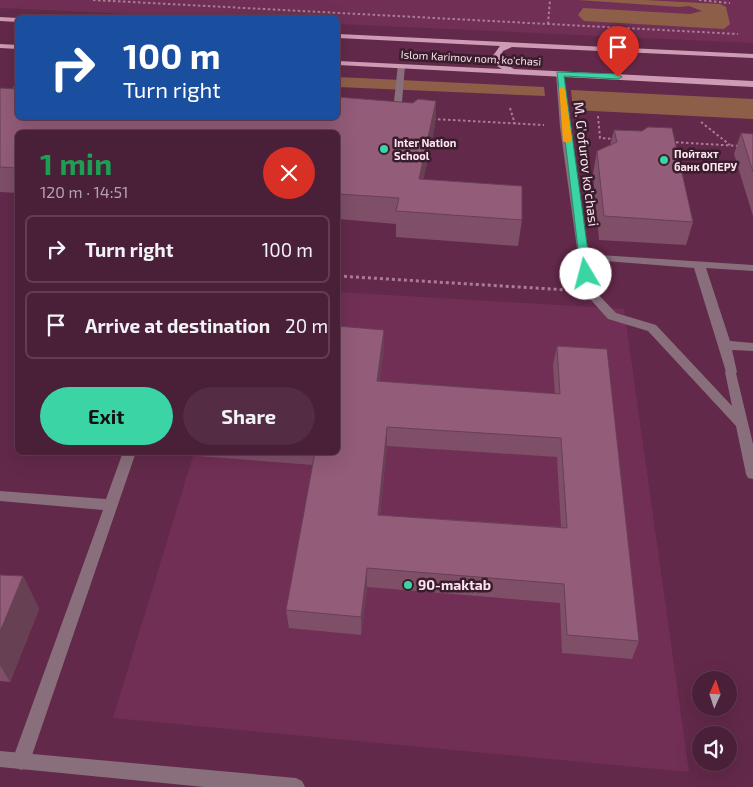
<!DOCTYPE html>
<html lang="en">
<head>
<meta charset="utf-8">
<style>
	:root { --surface:#4a1f38; --page:#542c43; --text:#f1f3f6; --muted:#b2a2ae; --line:#613d53; --accent:#3ad4a5 }
	body { margin:0; font-family:"Exo 2",sans-serif; background:var(--page); color:var(--text); height:100vh; display:flex; flex-direction:column; font-size:19px; white-space:nowrap }
	* { box-sizing:border-box; margin:0 }
	p { font-size:16px; color:var(--muted) }
	.icon { flex:none; width:28px; height:28px; fill:none; stroke:currentColor; stroke-width:2; stroke-linecap:round; stroke-linejoin:round }
	.map { position:relative; flex:1; overflow:hidden }
	.side { position:absolute; left:15px; top:130px; width:325px; height:325px; display:flex; flex-direction:column; background:var(--surface); border-radius:8px; box-shadow:0 5px 20px #0002,0 0 0 1px var(--line) }
	.side>* { flex:none }
	.guide { position:absolute; left:15px; top:15px; width:325px; height:105px; border-radius:8px; box-shadow:0 5px 20px #0002,0 0 0 1px var(--line); background:#1a4fa0; color:#fff; overflow:hidden }
	.needle { width:32px; rotate:3deg }
	.tools { position:absolute; left:692px; top:671px; display:grid; gap:10px }
	.tools a { display:grid; place-items:center; width:45px; height:45px; border-radius:50%; background:var(--surface); box-shadow:0 5px 20px #0002,0 0 0 1px var(--line); font-size:25px }
	.pin { position:absolute; display:grid; place-items:center; width:42px; height:42px; color:#fff; margin:-51px -21px; border-radius:50% 50% 50% 0; rotate:-45deg; box-shadow:0 0 5px #0007 }
	.pin .icon { rotate:45deg }
	.me { position:absolute; width:55px; margin:-28px; rotate:352deg; stroke-linejoin:round; filter:drop-shadow(0 0 4px #0008) }
	.turn { display:flex; align-items:center; gap:18px; height:105px; padding:0 25px; font-size:22px }
	.turn .icon { width:65px; height:65px; stroke-width:2.5 }
	.turn b { display:block; font-size:35px; line-height:42px }
	.round { display:grid; place-items:center; flex:none; width:52px; height:52px; border-radius:26px; background:var(--page) }
	.headline { display:flex; align-items:center; justify-content:space-between; height:85px; padding:0 25px }
	h1 { font-size:30px; font-weight:700; line-height:38px; color:#1e9e55 }
	.button { display:flex; gap:10px; margin-top:auto; padding:10px 25px }
	.button a { flex:1; height:58px; border-radius:30px; background:var(--accent); color:#111; font-size:20px; font-weight:700; line-height:58px; text-align:center }
	.button a+a { background:var(--page); color:var(--text) }
	ul { padding:0; list-style:none }
	li { display:flex; align-items:center; gap:15px; height:68px; margin:0 10px 8px; padding:0 15px; border:2px solid var(--line); border-radius:8px }
	li div { flex:1 }
	li b { display:block; font-size:19px }
	li em { font-style:normal }
	.map>svg:first-child { display:block }
	.built { fill:#712f55 }
	.green { fill:#8d5f48 }
	.lines { fill:none; stroke-linecap:round; stroke-linejoin:round }
	.path-far1 { stroke:#aa7d95; stroke-width:2; stroke-dasharray:2.5 2.5; stroke-linecap:butt }
	.path { stroke:#aa7d95; stroke-width:3; stroke-dasharray:3 3; stroke-linecap:butt }
	.service { fill:#886f7b; fill-rule:evenodd }
	.minor { fill:#886f7b; fill-rule:evenodd }
	.primary { fill:#ce9bb4; fill-rule:evenodd }
	.wall { fill:#7e4f67; fill-rule:evenodd }
	.shaded-wall { fill:#674054 }
	.building { fill:#935c78; stroke:#674054; fill-rule:evenodd }
	.route { fill:#3ad4a5; stroke:#268a6b }
	.slow { fill:#f59e0b }
	.poi-dot { fill:#3ad4a5; stroke:#381d2c; stroke-width:2 }
	.labels { text-anchor:middle; stroke-width:5; stroke-linejoin:round; paint-order:stroke }
	.far-street-label { font-size:11px; fill:#ffe1ef; stroke:#381d2c }
	.far-poi-label { font-size:11px; font-weight:bold; fill:#ffe1ef; stroke:#381d2c; text-anchor:start }
	.street-label { font-size:14px; fill:#ffe1ef; stroke:#381d2c }
	.poi-label { font-size:14px; font-weight:bold; fill:#ffe1ef; stroke:#381d2c; text-anchor:start }
</style>
</head>
<body>
<div class="map">
<svg width="753" height="787" viewBox="0 0 753 787">
	<rect width="100%" height="100%" fill="#63294a"/>
	<g class="built">
		<path d="M0,0H753V43L338,24V18L199,17L0,8Z"/>
		<path d="M338,292L624,309L689,772L113,718L194,453L338,452Z"/>
	</g>
	<g class="green">
		<path d="M578,0H645L720,4L726,7L730,24L724,29L584,21L578,15L583,8L690,14L702,11L689,6L680,7Z"/>
		<path d="M338,77L544,87L545,96L338,87Z"/>
		<path d="M571,90L753,99V119L573,110Z"/>
	</g>
	<g class="lines">
		<g class="path-far1">
			<path d="M93,0L738,34"/>
			<path d="M699,0L730,3"/>
			<path d="M548,24L550,0"/>
			<path d="M11,92L18,83"/>
			<path d="M510,108L515,124"/>
			<path d="M598,116L600,138L615,139"/>
			<path d="M433,119L544,125"/>
			<path d="M701,122L730,145"/>
			<path d="M671,142L740,146"/>
		</g>
		<path class="path" d="M338,276L568,290"/>
		<g class="service">
			<path d="M398,64L405,66L402,102L398,105L394,102Z"/>
			<path d="M584,254L753,265V271L706,268L730,341L753,343V351L732,350L737,372L735,375H727L694,268L580,259L579,257Z"/>
			<path d="M123,452H136L30,761L27,767L21,770L15,767L12,761L103,510L0,501V491L106,499Z"/>
		</g>
		<g class="minor">
			<path d="M560,71L564,74L570,127L594,290L616,313L656,325L732,406L725,372L727,369H735L753,444V479L748,478L746,474L736,426L648,331L608,319L583,291L560,127L556,74Z"/>
			<path d="M0,751L296,778L302,781L305,787H204L0,767Z"/>
		</g>
		<g class="primary">
			<path d="M0,17L18,18V22L0,21Z"/>
			<path d="M338,34L753,54V58L512,47L503,51L500,57L503,62L514,69L753,81V87L338,65V61L502,69L497,66L492,57L500,46L338,38Z"/>
			<path d="M0,44L18,45V49L0,48Z"/>
		</g>
	</g>
	<g class="wall">
		<path d="M0,88L18,118L413,103L436,101L435,125L423,180L522,220L518,246L396,237V224L338,219V132H18V193L0,192Z"/>
		<path d="M614,130L693,222L686,245L599,240L593,174L597,151L610,145Z"/>
		<path d="M741,133L753,134V216L734,154Z"/>
		<path d="M557,346L639,641L632,659L562,653L560,603L367,587L361,635L289,628L286,610L313,465L198,456L197,452H338L384,349L379,382L555,394L553,365ZM387,446L557,457L561,527L380,515Z"/>
		<path d="M0,575L23,576L39,609L10,682L0,681Z"/>
	</g>
	<g class="shaded-wall">
		<path d="M436,101L435,125L418,205L419,179Z"/>
		<path d="M384,330V349L377,401V381Z"/>
		<path d="M387,427V446L378,533V515Z"/>
		<path d="M367,568V587L361,635V617Z"/>
		<path d="M23,576L39,609L10,682L0,665V632Z"/>
	</g>
	<g class="building">
		<path d="M0,88L18,89V118H338V97L413,103L418,99L436,101L419,179L522,186V220L396,211L399,198L338,194V132H18V168L0,167Z"/>
		<path d="M648,127L672,128L693,222L604,216L597,151L617,142L614,130L642,131Z"/>
		<path d="M741,133L753,134V172Z"/>
		<path d="M338,326L384,330L377,381L560,394L557,346L607,349L639,641L567,635L564,584L367,568L361,617L286,610L315,452H338ZM387,427L561,438L567,528L378,515Z"/>
		<path d="M0,575L23,576L0,632Z"/>
	</g>
	<path class="route" d="M557,72L618,74L622,77L618,79L564,76L591,274L586,278L581,274Z"/>
	<path class="slow" d="M559,87L565,89L572,141L567,143L563,141Z"/>
	<g class="poi-dot">
		<circle cx="384" cy="149" r="5"/>
		<circle cx="664" cy="160" r="5"/>
		<circle cx="408" cy="585" r="5"/>
	</g>
	<g class="labels">
		<g class="far-street-label">
			<text transform="translate(471 58) rotate(3)" y="4">Islom Karimov nom. ko'chasi</text>
		</g>
		<g class="far-poi-label">
			<text x="394" y="147">Inter Nation<tspan x="394" dy="13">School</tspan></text>
			<text x="674" y="158">Пойтахт<tspan x="674" dy="13">банк ОПЕРУ</tspan></text>
		</g>
		<g class="street-label">
			<text transform="translate(586 164) rotate(83)" y="5">M. G'ofurov ko'chasi</text>
		</g>
		<g class="poi-label">
			<text x="418" y="590">90-maktab</text>
		</g>
	</g>
</svg>
<div class="tools">
<a><svg class="needle" viewBox="-14 -14 28 28"><path d="M0-13l5 13h-10z" fill="#e53935"/><path d="M0 13l5-13h-10z" fill="#b2a2ae"/></svg></a>
<a><svg class="icon" aria-label="sound" viewBox="0 0 24 24"><path d="M4 9h4l5-4v14l-5-4H4zM17 9q2 3 0 6"/></svg></a>
</div>
<div class="pin" style="left:618px;top:77px;background:#d93025"><svg class="icon" aria-label="arrive" viewBox="0 0 24 24"><path d="M6 21V4h12l-3 4 3 4H6"/></svg></div>
<svg class="me" style="left:586px;top:274px" viewBox="-20 -20 40 40"><circle r="19" fill="#fff"/><path d="M0-13L10 11 0 6-10 11z" fill="#3ad4a5"/></svg>
<div class="guide">
<div class="turn"><svg class="icon" aria-label="right" viewBox="0 0 24 24"><path d="M7 20v-9h11M14 6l5 5-5 5"/></svg><div><b>100 m</b>Turn right</div></div>
</div>
<section class="side">
<div class="headline"><div><h1>1 min</h1><p>120 m · 14:51</p></div><a class="round" style="background:#d93025;color:#fff"><svg class="icon" aria-label="close" viewBox="0 0 24 24"><path d="M6 6l12 12M18 6L6 18"/></svg></a></div>
<ul>
<li><svg class="icon" aria-label="right" viewBox="0 0 24 24"><path d="M7 20v-9h11M14 6l5 5-5 5"/></svg><div><b>Turn right</b></div><em>100 m</em></li>
<li><svg class="icon" aria-label="arrive" viewBox="0 0 24 24"><path d="M6 21V4h12l-3 4 3 4H6"/></svg><div><b>Arrive at destination</b></div><em>20 m</em></li>
</ul>
<div class="button"><a>Exit</a><a>Share</a></div>
</section>
</div>
</body>
</html>
